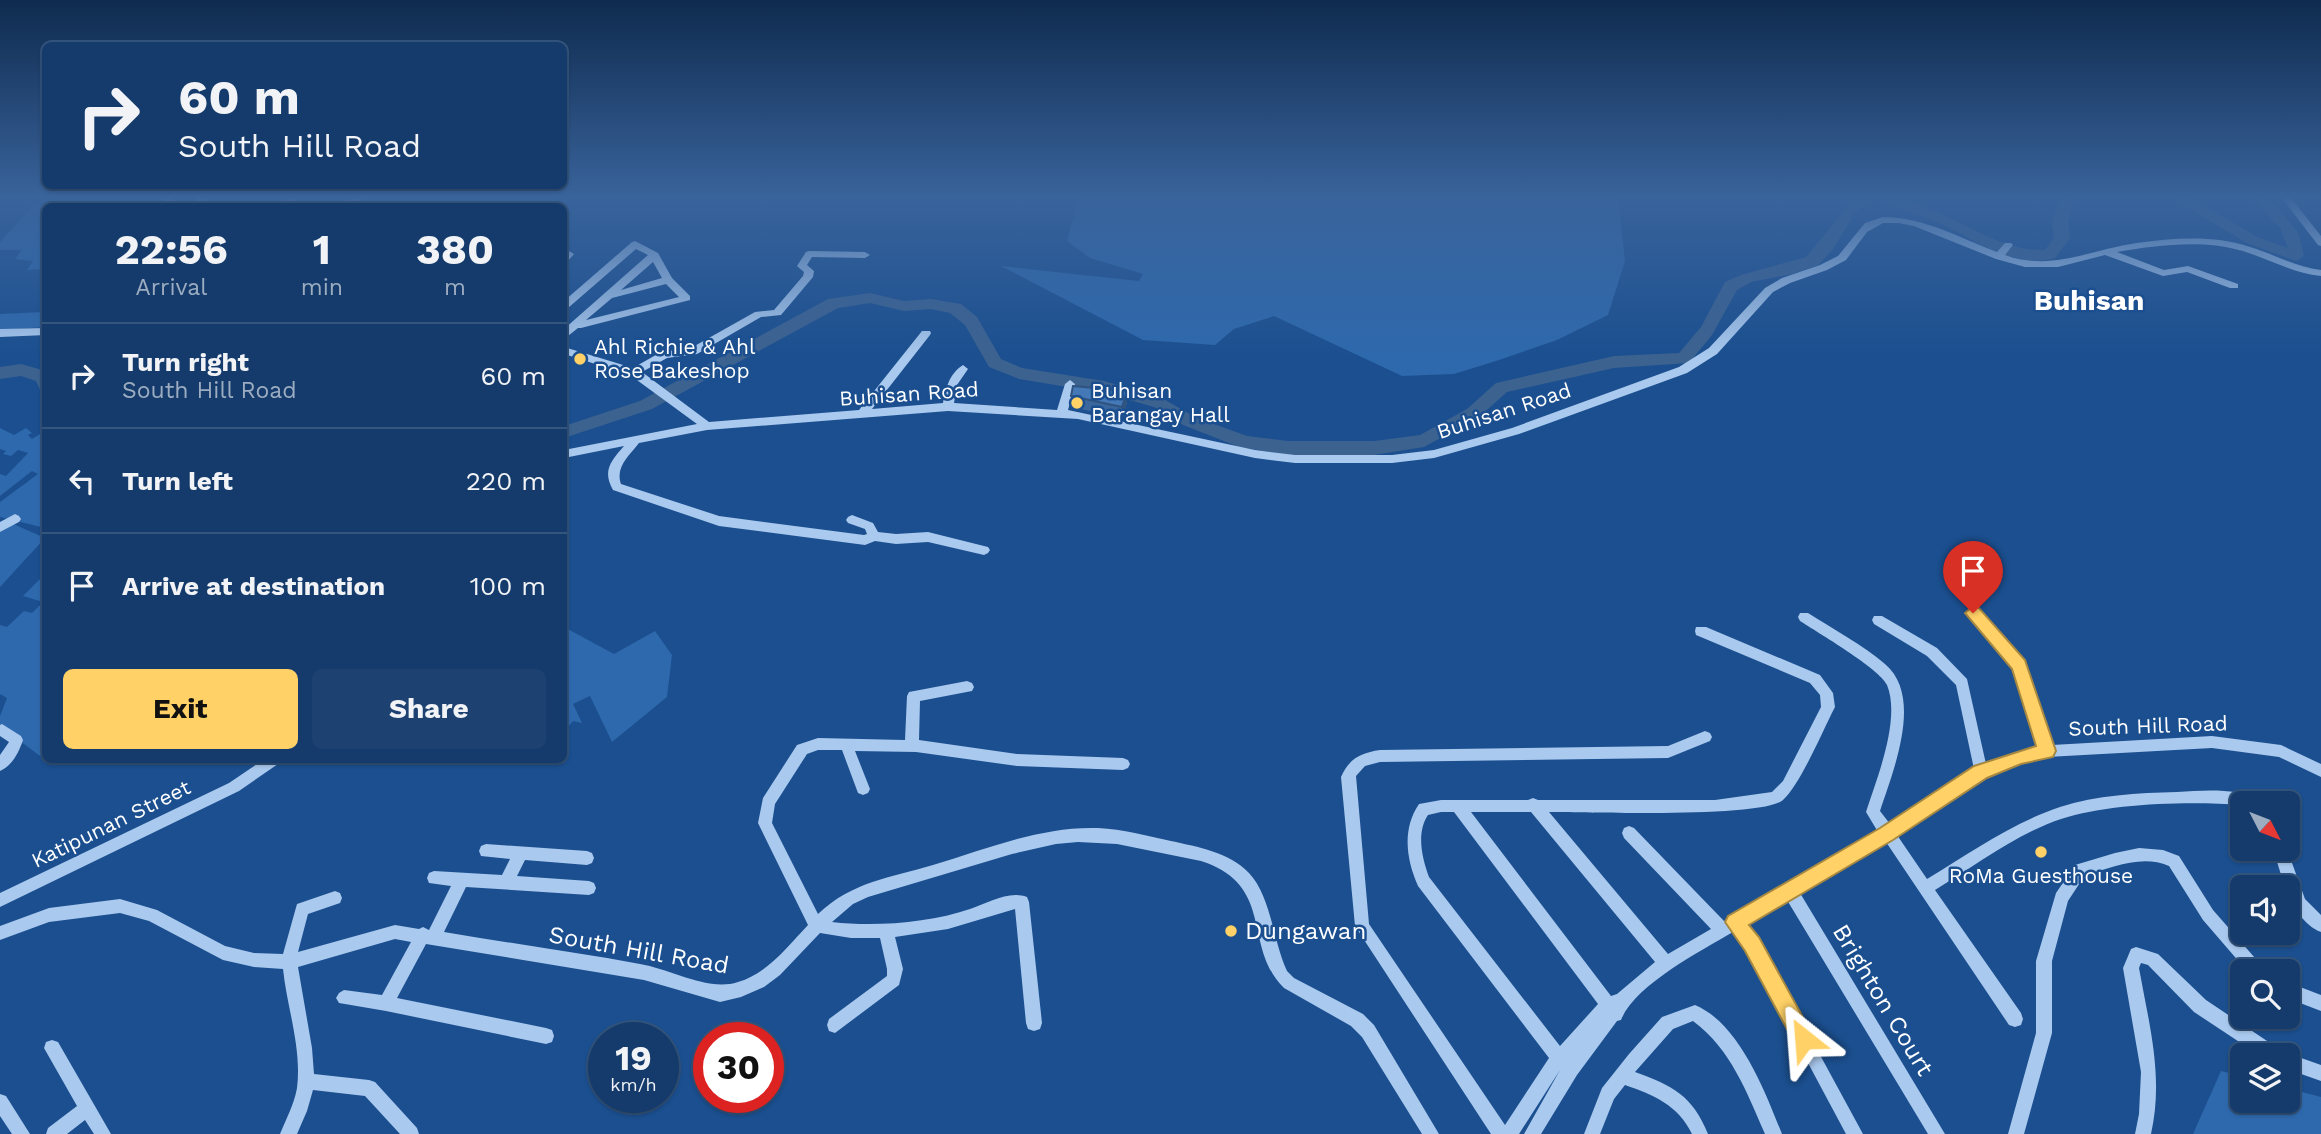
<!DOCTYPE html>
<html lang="en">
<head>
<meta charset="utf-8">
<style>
	:root { --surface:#143b6b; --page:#1d4271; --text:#f1f3f6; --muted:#9dadc1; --line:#33557e; --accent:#ffd166 }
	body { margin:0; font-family:"Work Sans",sans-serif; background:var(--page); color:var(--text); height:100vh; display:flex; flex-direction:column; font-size:26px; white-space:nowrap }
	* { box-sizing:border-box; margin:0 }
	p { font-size:23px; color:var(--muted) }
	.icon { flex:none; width:38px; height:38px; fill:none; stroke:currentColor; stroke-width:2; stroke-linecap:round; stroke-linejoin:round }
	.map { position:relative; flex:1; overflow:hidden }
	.details { position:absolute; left:42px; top:203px; width:525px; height:560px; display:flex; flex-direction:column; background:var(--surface); border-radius:10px; box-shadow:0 2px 5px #0004,0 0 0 2px var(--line) }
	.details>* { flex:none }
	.hud { position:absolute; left:42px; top:42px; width:525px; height:147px; border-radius:10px; box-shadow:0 2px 5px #0004,0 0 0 2px var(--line); background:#143b6b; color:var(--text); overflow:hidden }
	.needle { width:46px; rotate:132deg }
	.controls { position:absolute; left:2230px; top:791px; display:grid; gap:14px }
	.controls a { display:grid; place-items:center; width:70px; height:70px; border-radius:10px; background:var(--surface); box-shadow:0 2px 5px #0004,0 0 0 2px var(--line); font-size:35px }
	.speed { position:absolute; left:588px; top:1022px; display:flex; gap:14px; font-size:35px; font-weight:700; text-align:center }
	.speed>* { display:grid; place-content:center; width:91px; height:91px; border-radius:50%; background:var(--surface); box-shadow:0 2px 5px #0004,0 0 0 2px var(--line); line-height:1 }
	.speed small { font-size:18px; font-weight:400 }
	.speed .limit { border:10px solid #d22; background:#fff; color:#111 }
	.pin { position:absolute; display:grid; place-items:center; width:60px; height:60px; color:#fff; margin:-72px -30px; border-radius:50% 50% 50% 0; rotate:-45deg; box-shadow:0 0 7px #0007 }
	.pin .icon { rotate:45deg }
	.me { position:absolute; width:77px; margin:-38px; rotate:332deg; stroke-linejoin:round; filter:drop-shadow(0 0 5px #0008) }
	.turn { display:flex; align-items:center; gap:24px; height:147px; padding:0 21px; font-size:32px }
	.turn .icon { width:91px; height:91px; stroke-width:2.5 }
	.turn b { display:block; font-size:49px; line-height:60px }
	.eta { display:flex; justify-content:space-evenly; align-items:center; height:119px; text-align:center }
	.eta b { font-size:42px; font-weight:700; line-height:49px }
	.button { display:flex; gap:14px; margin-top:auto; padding:14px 21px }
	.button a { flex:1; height:80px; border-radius:10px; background:var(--accent); color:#111; font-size:28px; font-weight:700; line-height:80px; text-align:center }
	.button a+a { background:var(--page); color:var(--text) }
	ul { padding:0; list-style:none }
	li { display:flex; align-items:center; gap:21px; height:105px; padding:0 21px; border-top:2px solid var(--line) }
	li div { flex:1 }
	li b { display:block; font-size:26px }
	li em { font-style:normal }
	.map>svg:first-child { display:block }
	.green { fill:#2e69ad }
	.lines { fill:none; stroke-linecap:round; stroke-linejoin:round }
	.river { fill:#3c6290; fill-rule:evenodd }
	.minor { fill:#a9c9ee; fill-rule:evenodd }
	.wall { fill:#3a679d }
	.shaded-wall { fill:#305480 }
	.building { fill:#4478b7; stroke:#305480; stroke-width:2 }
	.route { fill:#ffd166; stroke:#a68842; stroke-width:2 }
	.poi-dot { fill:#ffd166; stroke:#1b4f8f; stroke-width:2.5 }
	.labels { text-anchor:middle; stroke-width:5; stroke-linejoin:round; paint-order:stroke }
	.poi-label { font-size:21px; fill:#fff; stroke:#1b4f8f; text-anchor:start }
	.street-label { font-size:21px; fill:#fff; stroke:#1b4f8f }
	.near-poi-label { font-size:24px; fill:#fff; stroke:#1b4f8f; text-anchor:start }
	.near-street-label { font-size:24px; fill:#fff; stroke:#1b4f8f }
	.district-label { font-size:28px; font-weight:bold; fill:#fff; stroke:#1b4f8f }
</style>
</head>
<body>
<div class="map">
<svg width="2321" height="1134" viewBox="0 0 2321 1134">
	<rect width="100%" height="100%" fill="#1b4f8f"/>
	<g class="green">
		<path d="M60,198H76L70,202L90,206L103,198L121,205L138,198L127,205L129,206H46L45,269L27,270L33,261L15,259L22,250H0V242L34,205H45Z"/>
		<path d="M1078,198H1618L1625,261L1608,315L1557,340L1496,361L1454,374L1402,376L1274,316L1234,329L1215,345L1143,340L1001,266L1139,281L1143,274L1090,258L1067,241Z"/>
		<path d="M45,312V327L0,330V314Z"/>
		<path d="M0,428L14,435L26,428L32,433L28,435L32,439L45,431V524L41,527L0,517V502L38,474L32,471L0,496V474L6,476L28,453L18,450L11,456L3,454L6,451L0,449Z"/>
		<path d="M11,523L45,538L0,587V529Z"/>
		<path d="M45,578L46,752L40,756L0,726V716L7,698L0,694V625L7,627L24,611L32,613L43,602L23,596L40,579Z"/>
		<path d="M564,627L614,654L655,631L672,655L667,697L612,742L590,696L573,704L582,723L573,721L569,726L564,725Z"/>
		<path d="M2221,1071L2242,1076V1101H2287V1088L2321,1097V1134H2193Z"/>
	</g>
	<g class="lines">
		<g class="river">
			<path d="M1875,198L1855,213L1833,249L1818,265L1792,274L1751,282L1737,290L1712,335L1689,363L1614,368L1507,392L1479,417L1424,447L1374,455H1288L1239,447L1183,425L1154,407L1104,393L1019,379L989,367L965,325L950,313L931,309L904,311L870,303L838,308L652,409L564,438V426L640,401L828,299L870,293L904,301L931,299L961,304L977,317L1001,359L1022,368L1104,381L1160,397L1195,417L1247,436L1288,441H1374L1420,435L1467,409L1496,383L1614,356L1679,353L1701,327L1725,282L1741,275L1806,257L1853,200Z"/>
			<path d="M1878,198C1943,198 1985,252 2045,250L2054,238L2052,222L2060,198H2075L2068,222L2070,238L2055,258C2009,271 1968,233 1928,218C1913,212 1890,209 1878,198Z"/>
			<path d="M2172,198H2191L2257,237L2288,248L2280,228L2252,198H2268L2298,232L2304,256L2296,261L2247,243Z"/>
			<path d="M21,364L46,371V392L40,390L36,381L21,376L0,379V367Z"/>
		</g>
		<g class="minor">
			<path d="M159,198H171L184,206H173Z"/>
			<path d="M198,198H209L199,206H190Z"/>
			<path d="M287,198L297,199L289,206H280Z"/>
			<path d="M352,198H367L347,206H334Z"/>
			<path d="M2282,198H2291L2321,236V246L2318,245Z"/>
			<path d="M1883,217C1924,217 1960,238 1997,252L2005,243H2011L2013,245L2005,255C2051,272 2092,249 2137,243C2174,238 2214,235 2250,247C2274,254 2295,267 2321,270V276C2293,273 2269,259 2243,251C2204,239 2155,245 2117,252L2164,270L2188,266L2238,284V288H2230L2187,272L2163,276L2105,255L2058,267H2025L1996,259L1914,226L1899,223H1883L1867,232L1846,260L1827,270L1790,283L1773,292L1717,354L1687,373L1519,434L1434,458L1392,463H1295L1255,458L1078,419L948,411L707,430L639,443C629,456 615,467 621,484L719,516L864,535L867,534L865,529L848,523L846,520L848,517L852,515L873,523L878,532L896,534L928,532L988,547L990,550L988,553L984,555L928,542L896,544L875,541L865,545L719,526L613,490C602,471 611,461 624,446L564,458V450L697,424L630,375L564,354V347L633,368L661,352L691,348L755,312L774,310L803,276L804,272L797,266L806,252L809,251L865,252L870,255L865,258L812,257L807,265L814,271L813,277L781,315L761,317L697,354L667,358L642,372L709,422L859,410L922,331H930L931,333L930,335L872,409L943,403C946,388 949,374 963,365L968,369L957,385L954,403L1057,410L1065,384L1070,380L1075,384L1068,410L1255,450L1295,455H1392L1434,450L1512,428L1679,367L1709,348L1765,288L1782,278L1820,265L1838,256L1865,223Z"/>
			<path d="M635,241L658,253L672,278L690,296V300L581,328H578L568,336L564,337V329L648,255L636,249L568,308L564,309V301L632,242ZM653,262L662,278L621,290ZM666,284L679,297L586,320L612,298Z"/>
			<path d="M569,251L574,254L568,261L564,262V254Z"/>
			<path d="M46,328V335L0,337V329Z"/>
			<path d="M15,514L19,516L21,519L19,522L0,532V522Z"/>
			<path d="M1974,608L1978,609L2024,661L2052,745L2212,736L2281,745L2321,764V777L2279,757L2212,748L2047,757L2020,763L1986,776L1897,835L1927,879C1970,853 2012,823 2060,807C2096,795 2138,793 2177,792C2205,790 2235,788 2262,799L2264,803H2242V805C2190,801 2110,803 2061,819C2016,834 1975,866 1935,890L2021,1013L2023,1019L2021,1025L2015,1027L2009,1025L1886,842L1800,893L1945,1134H1928L1787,900L1746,925L1757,939L1863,1134H1846L1747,949L1733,932C1699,952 1635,985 1621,1020L1617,1021L1577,1075L1541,1134H1524L1560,1070L1519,1134H1491L1355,926L1341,777C1349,759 1360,753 1380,750L1668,746L1705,731L1710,733L1712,737L1710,741L1668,758L1380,762L1365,766L1356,776L1369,924L1505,1125L1549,1058L1418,886C1406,859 1402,829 1419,804L1441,800H1528L1533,798L1538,800H1715L1772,792L1783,781L1821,707L1820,695L1810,683L1696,635L1695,631L1696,627H1706L1820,675L1833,693L1835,707C1823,730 1800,785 1783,800C1763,818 1585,812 1549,812L1668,954L1711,929L1624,838L1622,833L1624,828L1629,826L1634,828L1724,921L1783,887L1784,884L1790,883L1878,832L1866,812C1877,778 1901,719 1887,685C1880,669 1817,632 1800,621L1798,617L1800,613H1808C1833,629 1863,645 1885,664C1924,697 1893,771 1880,811L1890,824L1974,769L1956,685L1927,656L1874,624L1872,620L1874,616H1882L1937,648L1967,679L1986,764L2019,751L2039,747L2013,668L1970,617L1968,613L1970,609ZM1441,812H1454L1598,1004L1560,1046L1429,877C1422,858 1416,833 1428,815ZM1471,812H1531L1655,962L1617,994L1611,996Z"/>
			<path d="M967,681L972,683L974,687L972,691L920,701L919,740L1017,754L1123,758L1128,760L1130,764L1128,768L1123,770L1017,766L916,752L855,751L870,789L868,793L863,795L858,793L842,750H818L807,754L775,804L772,823L818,914C853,881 890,878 933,865C987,849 1041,826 1098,828C1123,829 1147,836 1171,841C1198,847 1229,852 1249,873C1271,896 1273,941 1287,971L1294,978L1363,1014L1374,1025L1439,1134H1422L1362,1037L1351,1026L1284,988C1242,947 1276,885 1201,861L1117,844L1078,842L1056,844L1012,854L868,897L853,904L832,922C874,927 929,923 970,909C988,903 1009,890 1027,897L1029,902L1042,1023L1040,1029L1034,1031L1028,1029L1026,1023L1015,909L948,929L895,937L903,969L899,985L835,1033L829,1031L827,1025L829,1019L887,976V969L880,938H851L820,933L780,975L764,987L741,997L720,1002L644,980L426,944L397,998L546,1028L552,1030L554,1036L552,1042L546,1044L386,1011L339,1003L336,998L339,993L344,990L382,995L411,942L395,939L298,967L312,1048L314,1074L369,1080L375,1082L417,1128L419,1134H400L365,1096L313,1090L307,1111L297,1134H280C286,1119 294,1105 297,1088C302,1048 287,1008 283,969L254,967L223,960L149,921L120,913L49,922L0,940V926L49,908L120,899L157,910L225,946L254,953L283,954L297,904L335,891L340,893L342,898L340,903L308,914L298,952L395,925L419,929L423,927L429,930L451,886L429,883L427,878L429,873L434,871L502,875L510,859L481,856L479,851L481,846L486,844L587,851L592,853L594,858L592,863L587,865L525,860L517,876L589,881L594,883L596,888L594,893L589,895L466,887L444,932C509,943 575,952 640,964C671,969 708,992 738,982C767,974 788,946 808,925L758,823L763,798L797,745L818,738L905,740L907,696L909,692Z"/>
			<path d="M2,724L21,736L23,740C19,752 12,766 0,771V755L9,742L0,736V725Z"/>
			<path d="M263,760H280L278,764L239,791L0,907V893L229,783Z"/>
			<path d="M2139,848L2163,850L2179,856L2213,910L2262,966L2265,971H2247L2203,920L2169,866C2141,854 2112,868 2085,875L2068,901L2052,961V1033L2024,1134H2008L2036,1033V961L2056,893L2075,865L2115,853Z"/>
			<path d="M2273,849H2287L2305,899L2321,915V932C2291,920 2282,876 2273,849Z"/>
			<path d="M2136,947L2158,954L2206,1000L2279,1049L2281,1055H2259L2194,1012L2148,965L2141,963L2139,968C2149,1024 2164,1077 2151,1134H2135L2139,1114L2141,1072L2123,968L2131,949Z"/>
			<path d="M2287,982L2321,995V1011L2287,998Z"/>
			<path d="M1695,1005C1740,1024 1765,1092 1782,1134H1765C1747,1093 1731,1049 1693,1021L1673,1029L1635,1072C1673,1086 1692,1095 1708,1134H1692C1678,1105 1654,1095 1625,1085L1614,1099L1600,1134H1584L1602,1088L1629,1054L1662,1017Z"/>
			<path d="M52,1040L58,1042L111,1134H94L85,1120L67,1134H46L48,1128L77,1106L44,1048L46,1042Z"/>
			<path d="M2287,1053L2321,1065V1081L2287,1069V1055H2282Z"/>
			<path d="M0,1094L6,1096L30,1134H12L0,1116Z"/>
		</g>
	</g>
	<path class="wall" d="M1127,391V403L1122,418L1071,407V396Z"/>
	<path class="shaded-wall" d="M1127,391V403L1122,418V407Z"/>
	<path class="building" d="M1073,386L1127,391L1122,407L1071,396Z"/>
	<linearGradient id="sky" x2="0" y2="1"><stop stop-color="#0f2b4f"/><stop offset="0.55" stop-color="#39639b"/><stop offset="1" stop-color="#39639b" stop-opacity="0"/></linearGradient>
	<rect width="2321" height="357" fill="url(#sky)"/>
	<path class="route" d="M1973,606L1979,608L2025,660L2056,751L2053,757L2021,764L1987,778L1893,840L1749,925L1759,937L1811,1032L1814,1039L1811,1046L1804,1049L1796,1046L1745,951L1725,922L1728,916L1880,828L1974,766L2036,746L2012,669L1965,613Z"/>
	<g class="poi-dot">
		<circle cx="580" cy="359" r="7"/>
		<circle cx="1077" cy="403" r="7"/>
		<circle cx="2041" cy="852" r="7"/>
		<circle cx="1231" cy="931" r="7"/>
	</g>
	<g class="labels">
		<g class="poi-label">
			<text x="594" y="354">Ahl Richie &amp; Ahl<tspan x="594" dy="24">Rose Bakeshop</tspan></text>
			<text x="1091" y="398">Buhisan<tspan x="1091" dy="24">Barangay Hall</tspan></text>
			<text x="2041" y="883" text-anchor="middle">RoMa Guesthouse</text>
		</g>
		<g class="street-label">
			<text transform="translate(909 394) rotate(-4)" y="7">Buhisan Road</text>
			<text transform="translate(1504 411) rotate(-18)" y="7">Buhisan Road</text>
			<text transform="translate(2148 726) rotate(-2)" y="7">South Hill Road</text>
			<text transform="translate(111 824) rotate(-26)" y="7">Katipunan Street</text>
		</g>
		<g class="near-poi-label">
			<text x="1245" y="939">Dungawan</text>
		</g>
		<g class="near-street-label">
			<text transform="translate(639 950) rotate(10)" y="8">South Hill Road</text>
			<text transform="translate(1883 1000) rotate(59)" y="8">Brighton Court</text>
		</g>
		<g class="district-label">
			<text x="2089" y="310">Buhisan</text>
		</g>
	</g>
</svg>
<div class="controls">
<a><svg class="needle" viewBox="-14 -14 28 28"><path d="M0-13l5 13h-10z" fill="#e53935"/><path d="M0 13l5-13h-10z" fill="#9dadc1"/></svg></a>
<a><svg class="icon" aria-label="sound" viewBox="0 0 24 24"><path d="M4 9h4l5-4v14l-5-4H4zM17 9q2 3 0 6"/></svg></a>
<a><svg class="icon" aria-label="search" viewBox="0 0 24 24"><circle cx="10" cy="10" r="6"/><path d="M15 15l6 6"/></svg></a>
<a><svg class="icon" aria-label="layers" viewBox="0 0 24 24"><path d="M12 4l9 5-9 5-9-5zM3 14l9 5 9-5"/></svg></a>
</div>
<div class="speed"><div>19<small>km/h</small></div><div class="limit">30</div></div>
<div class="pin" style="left:1973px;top:613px;background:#d93025"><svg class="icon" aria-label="arrive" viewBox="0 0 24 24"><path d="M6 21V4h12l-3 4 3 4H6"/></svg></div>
<svg class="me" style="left:1804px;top:1039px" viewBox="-20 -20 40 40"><path d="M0-17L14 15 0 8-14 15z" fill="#ffd166" stroke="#fff" stroke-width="4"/></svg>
<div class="hud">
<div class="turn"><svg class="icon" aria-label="right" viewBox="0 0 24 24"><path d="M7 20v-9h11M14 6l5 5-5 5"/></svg><div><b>60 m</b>South Hill Road</div></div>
</div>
<section class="details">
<div class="eta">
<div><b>22:56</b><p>Arrival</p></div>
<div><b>1</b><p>min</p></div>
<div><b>380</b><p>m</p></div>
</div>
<ul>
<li><svg class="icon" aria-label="right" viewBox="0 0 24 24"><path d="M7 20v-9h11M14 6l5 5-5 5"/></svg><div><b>Turn right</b><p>South Hill Road</p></div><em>60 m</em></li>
<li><svg class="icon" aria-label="left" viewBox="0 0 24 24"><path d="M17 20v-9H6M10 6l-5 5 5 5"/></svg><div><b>Turn left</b></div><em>220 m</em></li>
<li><svg class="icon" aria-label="arrive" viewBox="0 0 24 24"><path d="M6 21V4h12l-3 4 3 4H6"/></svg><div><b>Arrive at destination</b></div><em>100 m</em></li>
</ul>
<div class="button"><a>Exit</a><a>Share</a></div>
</section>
</div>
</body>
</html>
